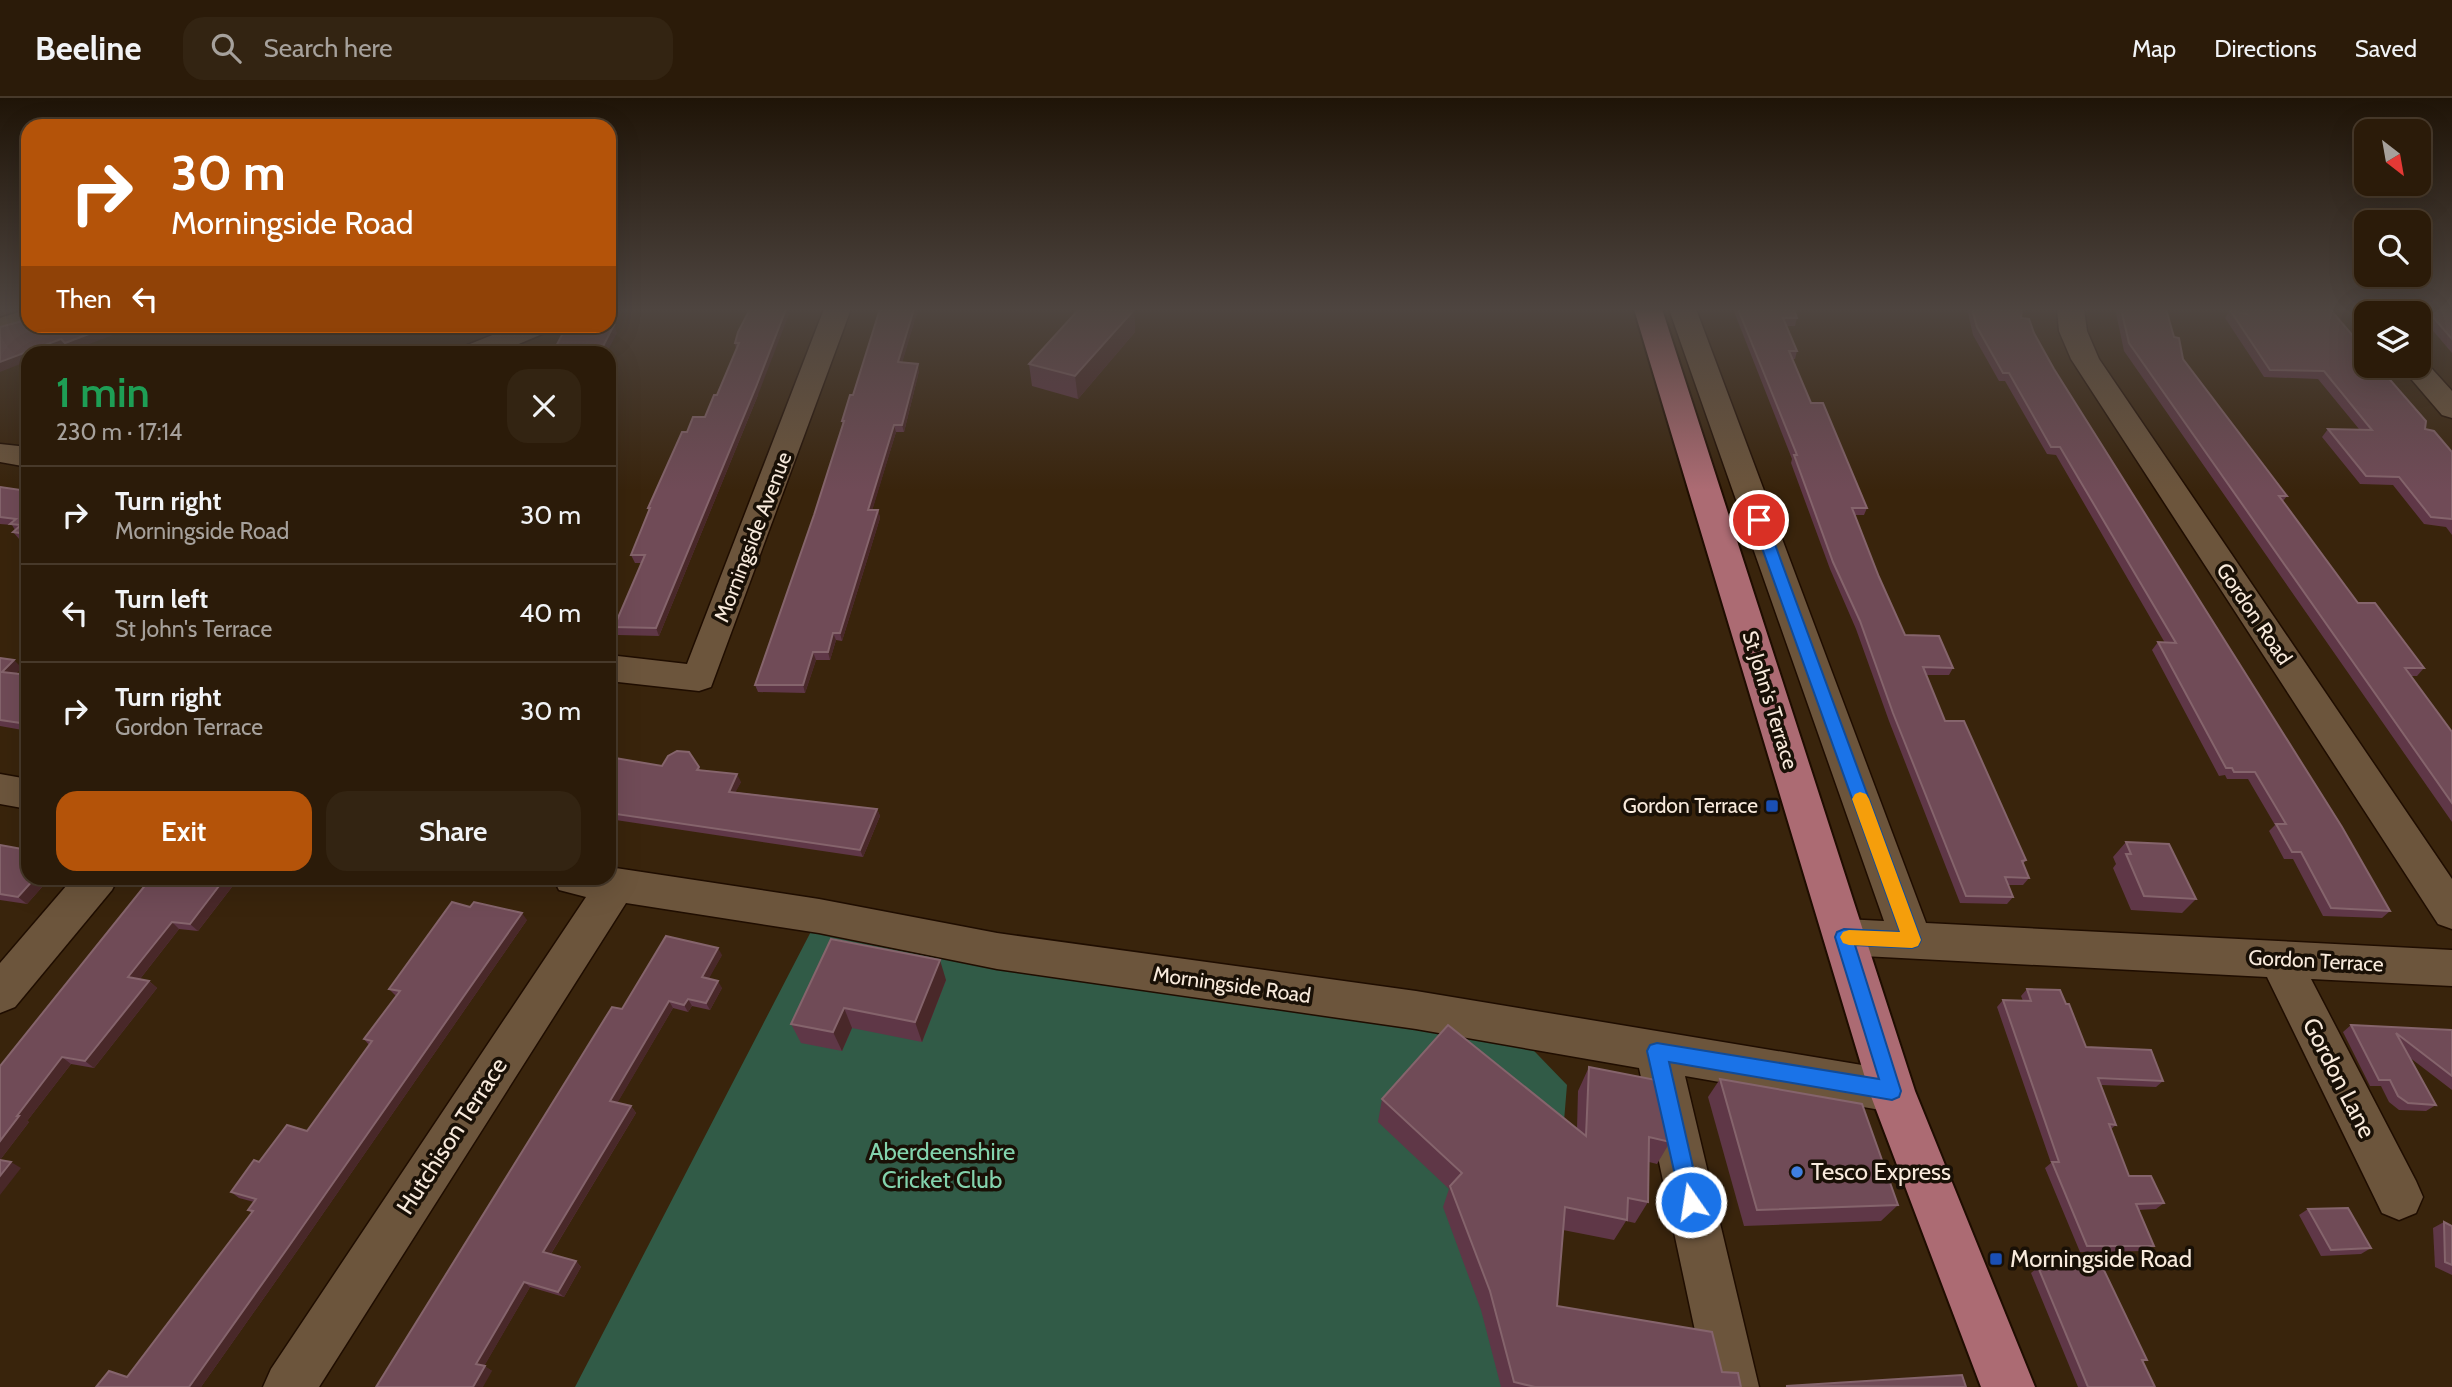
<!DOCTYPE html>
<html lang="en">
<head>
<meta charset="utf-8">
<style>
	:root { --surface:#2b1b09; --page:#332412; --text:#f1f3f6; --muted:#a6a19c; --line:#47392a; --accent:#b45309 }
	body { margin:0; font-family:Cabin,sans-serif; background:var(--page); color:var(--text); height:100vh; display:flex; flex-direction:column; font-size:26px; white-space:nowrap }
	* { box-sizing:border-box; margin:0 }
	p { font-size:23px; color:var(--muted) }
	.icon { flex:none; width:38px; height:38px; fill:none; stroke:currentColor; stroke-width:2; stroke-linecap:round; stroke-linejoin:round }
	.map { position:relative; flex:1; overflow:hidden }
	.side { position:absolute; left:21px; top:248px; width:595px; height:539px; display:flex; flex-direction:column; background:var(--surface); border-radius:21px; box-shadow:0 7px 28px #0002,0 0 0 2px var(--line) }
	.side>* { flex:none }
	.hud { position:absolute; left:21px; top:21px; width:595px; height:214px; border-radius:21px; box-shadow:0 7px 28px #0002,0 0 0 2px var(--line); background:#b45309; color:#fff; overflow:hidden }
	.needle { width:46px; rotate:149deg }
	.tools { position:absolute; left:2354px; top:21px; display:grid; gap:14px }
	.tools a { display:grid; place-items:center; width:77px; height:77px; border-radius:14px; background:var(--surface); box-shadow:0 7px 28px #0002,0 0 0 2px var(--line); font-size:35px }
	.pin { position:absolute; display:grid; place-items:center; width:60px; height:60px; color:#fff; margin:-30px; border:4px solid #fff; border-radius:50%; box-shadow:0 2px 7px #0007 }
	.me { position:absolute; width:77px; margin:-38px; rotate:347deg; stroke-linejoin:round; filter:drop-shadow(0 0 5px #0008) }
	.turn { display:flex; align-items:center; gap:24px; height:147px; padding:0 35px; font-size:32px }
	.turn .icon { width:91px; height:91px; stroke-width:2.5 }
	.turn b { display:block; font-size:49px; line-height:60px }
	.then { display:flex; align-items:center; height:66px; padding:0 35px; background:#0003; gap:14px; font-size:26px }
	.round { display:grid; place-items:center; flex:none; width:74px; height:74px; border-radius:21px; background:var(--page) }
	.head { display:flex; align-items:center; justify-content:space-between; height:119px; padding:0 35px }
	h1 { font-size:42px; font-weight:600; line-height:52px; color:#1e9e55 }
	.button { display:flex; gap:14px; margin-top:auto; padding:14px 35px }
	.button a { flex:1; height:80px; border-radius:21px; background:var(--accent); color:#fff; font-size:28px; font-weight:600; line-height:80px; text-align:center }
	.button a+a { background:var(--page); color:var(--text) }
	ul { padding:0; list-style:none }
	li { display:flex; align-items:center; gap:21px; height:98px; padding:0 35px; border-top:2px solid var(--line) }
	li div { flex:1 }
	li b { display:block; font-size:26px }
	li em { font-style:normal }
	header { display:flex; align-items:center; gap:42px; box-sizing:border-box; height:98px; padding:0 35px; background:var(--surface); border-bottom:2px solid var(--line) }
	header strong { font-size:33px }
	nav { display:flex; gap:38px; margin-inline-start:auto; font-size:24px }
	.search { width:490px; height:63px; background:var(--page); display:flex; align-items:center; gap:18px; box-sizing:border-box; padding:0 24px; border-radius:21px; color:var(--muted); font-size:26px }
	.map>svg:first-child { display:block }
	.green { fill:#315b47 }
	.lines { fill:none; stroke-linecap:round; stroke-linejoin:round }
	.minor-casing { stroke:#1f0d00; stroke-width:3 }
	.major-casing { stroke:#1f0d00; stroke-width:4 }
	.minor { fill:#6c553c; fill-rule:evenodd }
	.major { fill:#ac6b73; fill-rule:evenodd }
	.wall { fill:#5f3747 }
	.shaded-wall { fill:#492829 }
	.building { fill:#704b57; stroke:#85646c; stroke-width:2 }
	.route { fill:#1a73e8; stroke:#114b97; stroke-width:2 }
	.slow { fill:#f59e0b }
	.transit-dot { fill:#1a4fb4; stroke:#191006; stroke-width:2.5 }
	.shop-dot { fill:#3f7fe0; stroke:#191006; stroke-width:2.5 }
	.labels { text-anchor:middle; stroke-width:7; stroke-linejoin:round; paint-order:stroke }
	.street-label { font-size:21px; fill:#f8eadc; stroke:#191006 }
	.poi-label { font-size:21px; fill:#f8eadc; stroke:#191006; text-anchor:end }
	.near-street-label { font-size:24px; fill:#f8eadc; stroke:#191006 }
	.near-park-label { font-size:24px; fill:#83d3ad; stroke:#191006 }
	.near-poi-label { font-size:24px; fill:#f8eadc; stroke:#191006; text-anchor:start }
</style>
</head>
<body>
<header>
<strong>Beeline</strong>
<div class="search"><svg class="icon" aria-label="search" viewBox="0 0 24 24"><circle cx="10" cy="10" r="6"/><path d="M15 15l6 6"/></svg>Search here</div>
<nav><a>Map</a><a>Directions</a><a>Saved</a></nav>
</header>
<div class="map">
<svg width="2452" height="1289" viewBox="0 0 2452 1289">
	<rect width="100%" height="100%" fill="#39240c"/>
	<path class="green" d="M819,818L1510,928L1567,987L1547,1227L1719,1289H575Z"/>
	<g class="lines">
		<g class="minor-casing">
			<g id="minor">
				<path d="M28,211L30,228L0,237V220Z"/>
				<path d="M824,211H851L711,589L699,593L609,583V557L687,566Z"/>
				<path d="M1669,211H1696L1926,825L2452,852V888L2311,881L2416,1083L2423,1099L2416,1115L2399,1122L2382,1115L2267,879L1844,857L1829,851L1823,839L1829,827L1844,821L1884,823Z"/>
				<path d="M2057,211H2084L2087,233L2099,261L2452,781V831L2438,826L2071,261L2059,233Z"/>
				<path d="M2352,211H2379L2382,215H2366V223L2358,221Z"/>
				<path d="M515,228H551L547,234L495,256H456L460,250Z"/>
				<path d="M2418,261L2424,262L2452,293V320L2442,317L2400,268H2418Z"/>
				<path d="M0,346L28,349V369L0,364Z"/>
				<path d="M0,676L28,681V711L0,706Z"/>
				<path d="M609,769L819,801L997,835L1416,893L1892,972L1908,978L1914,993L1908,1008L1892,1014L1685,978L1759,1289H1707L1639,970L1416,931L997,871L819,835L626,805L319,1289H263L271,1271L586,799L559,792L553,780H609Z"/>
				<path d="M73,780H118L112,792L15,909L0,915V865Z"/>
			</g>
		</g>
		<g class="major-casing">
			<path id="major" d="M1634,211H1662L1915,993L2035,1289H1981L1869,993Z"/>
		</g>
		<use href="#minor" class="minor"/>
		<use href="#major" class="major"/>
	</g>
	<g class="wall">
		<path d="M750,211L758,297L659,538L618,537L614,529L642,465H635L631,457L649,413L648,410L687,334L705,319L717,297L736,251L735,245Z"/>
		<path d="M880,211H918L902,264L919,273L904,334H896L872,412H878L880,420L842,543L836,542L830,562H816L805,595L758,594L755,587L814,417L843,327L842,323L853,297Z"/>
		<path d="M1733,211H1794L1797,220L1795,228H1787L1797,253L1795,261H1792L1811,305L1867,410L1864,417H1855L1879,479L1905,537L1953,570L1949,577H1926L1945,623L2026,762L2023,766L2029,780L2023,787H2008L2013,799L2007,806L1960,805L1889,623L1856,531L1830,471L1791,365L1792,361Z"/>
		<path d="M1967,211H2022L2021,220L2034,235L2054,271L2390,813L2382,820L2323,818L2293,761H2284L2269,733L2275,727L2248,681H2227L2225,677L2219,678L2152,552L2158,544L2165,545L2056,357L2047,356L2005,283H1999L1973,237Z"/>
		<path d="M2116,211H2166L2174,239L2183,261L2287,398L2283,403L2358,505L2424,570L2417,578H2411L2452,634V724L2124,253L2116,215Z"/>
		<path d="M2233,211H2330L2425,331L2452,354V437L2446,429L2424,426L2393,387L2360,386L2322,339L2328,331H2359L2318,281L2264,279L2225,220L2230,212L2235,213Z"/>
		<path d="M2414,211H2452V255L2418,215Z"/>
		<path d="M1134,212L1135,234L1078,301L1032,288L1029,266Z"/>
		<path d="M0,389L28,393V443L20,442L13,434L15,432L12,427L0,426Z"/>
		<path d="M0,560L22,570L15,576L28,577V633L0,628Z"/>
		<path d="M609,649L614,650L618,657L616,660L662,668L699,669L700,672L741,684L735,694L877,711L880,718L863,759L609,721Z"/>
		<path d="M2126,744L2196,801L2182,815L2131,812L2113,770L2116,766L2113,759Z"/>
		<path d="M0,747L28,780H50L27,806L0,802Z"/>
		<path d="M151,780H231L235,785L198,833L179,831L140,881L149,883L157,890L94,970L71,966L27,1023L29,1024L0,1062Z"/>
		<path d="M527,822L297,1153L201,1289H96L127,1279L252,1115L248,1112L254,1104L239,1100L231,1094L259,1064L307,1033L369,947L364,941L396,898L389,891Z"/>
		<path d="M831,841L946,882L922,944L852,930L842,953L801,945L791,926Z"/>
		<path d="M722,857L708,881L722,890L710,912L692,908L688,914L673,910L617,1005L631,1008L636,1015L551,1156L576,1163L581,1169L564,1199L530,1189L484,1268L492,1273L376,1289L622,911Z"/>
		<path d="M2027,891L2066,906L2086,949L2163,983L2156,989L2101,987L2116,1027L2111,1031L2129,1078L2164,1105L2156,1111L2138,1112L2154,1148L2146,1153L2080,1154L2045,1070L2051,1065L1997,909L2003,902L2023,903L2021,898Z"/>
		<path d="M2351,927L2452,932V992L2409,959L2436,1007L2426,1013L2399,1012L2389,1004L2381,988H2370L2343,934Z"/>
		<path d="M1589,969L1670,1044L1657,1066L1649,1064L1648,1104L1635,1125L1626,1123L1614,1142L1563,1132L1557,1208L1722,1274L1741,1289H1501L1481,1212L1443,1109L1449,1091L1378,1024L1382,1001L1577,1031L1578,993Z"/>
		<path d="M1720,981L1898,1107L1881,1123L1744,1128L1708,999Z"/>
		<path d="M2308,1111L2371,1150L2361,1156L2321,1158L2299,1117Z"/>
		<path d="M2444,1124L2452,1128V1177L2435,1169L2433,1130Z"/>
		<path d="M2038,1169L2147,1262L2143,1264L2155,1289H2078L2031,1175Z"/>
	</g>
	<g class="shaded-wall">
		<path d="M0,211H21L0,218Z"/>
		<path d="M786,211H791L758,297L659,538L656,530Z"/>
		<path d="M914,211H918L900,272L898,264Z"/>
		<path d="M1134,212L1135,234L1078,301L1075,278Z"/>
		<path d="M614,227L617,235L606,256H599Z"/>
		<path d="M105,228H119L109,232L113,237L71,253L65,245Z"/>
		<path d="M61,241L67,248L48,256H28V263L0,274V264Z"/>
		<path d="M918,266L919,273L904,334L902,327Z"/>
		<path d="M894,327L896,334L870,420L868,412Z"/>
		<path d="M878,412L880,420L842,543L840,535Z"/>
		<path d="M833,535L836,542L830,562L828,554Z"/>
		<path d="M813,554L816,562L805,595L803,587Z"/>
		<path d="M14,562L22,570L10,581L2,574Z"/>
		<path d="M614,650L618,657L612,667L609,661V658Z"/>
		<path d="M737,676L741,684L732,701L729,694Z"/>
		<path d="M877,711L880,718L863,759L860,752Z"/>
		<path d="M35,780H50L27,806L18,799Z"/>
		<path d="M225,780H231L235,785L198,833L190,826Z"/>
		<path d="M522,815L527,822L297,1153L201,1289H189Z"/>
		<path d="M172,824L179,831L136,886L128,879Z"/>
		<path d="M718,850L722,857L706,886L702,879Z"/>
		<path d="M940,862L946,882L922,944L915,924Z"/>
		<path d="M149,883L157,890L94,970L85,963Z"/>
		<path d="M718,883L722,890L710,912L706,905Z"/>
		<path d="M688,901L692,908L688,914L684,907Z"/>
		<path d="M669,903L673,910L615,1009L610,1003Z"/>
		<path d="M844,910L852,930L842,953L833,934Z"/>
		<path d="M62,959L71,966L27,1023L29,1024L0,1062V1043L17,1018Z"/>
		<path d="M631,1008L636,1015L549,1159L543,1154Z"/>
		<path d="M11,1064L21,1070L0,1097V1078Z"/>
		<path d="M576,1163L581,1169L564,1199L558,1194Z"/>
		<path d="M524,1184L530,1189L483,1270L476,1266Z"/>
		<path d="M485,1268L492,1273L483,1289H473Z"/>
	</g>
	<g class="building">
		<path d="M25,211H28V228H106L107,229L65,245L61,241L0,264V229L26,222Z"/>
		<path d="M750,211H786L756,289L656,530L614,529L645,457H631L650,410H648L682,334H687L693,319H705L714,297H717L739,245H735L738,234Z"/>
		<path d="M880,211H914L898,264L918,266L902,327H894L868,412H878L840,535H833L828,554H813L803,587H755L814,417L844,323H842L850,297H853Z"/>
		<path d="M1079,211L1134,212L1075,278L1029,266Z"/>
		<path d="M1738,211H1794L1797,220H1783L1797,253H1789L1811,305H1823L1867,410H1852L1879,479L1905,537L1939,538L1953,570L1923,569L1945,623H1964L2026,762L2022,763L2029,780L2005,779L2013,799L1966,798L1893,615L1860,523L1833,464L1794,357H1797Z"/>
		<path d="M1972,211H2022L2021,220L2029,221L2034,235L2054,271L2342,729L2390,813L2331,810L2301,754H2292L2276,726H2286L2255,674H2234L2232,670H2226L2158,544L2176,545L2060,349H2051L2009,275H2003L1977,229Z"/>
		<path d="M2121,211H2166L2174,239L2179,240L2183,261L2287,398H2279L2358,505H2375L2424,570H2405L2452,634V705L2129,245Z"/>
		<path d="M2243,211H2330L2366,253V268H2378L2426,323L2425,331L2434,333L2452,354V421L2431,419L2399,379L2366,378L2328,331L2372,332L2324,273L2270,272L2230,212L2247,216Z"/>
		<path d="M2426,211H2452V241Z"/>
		<path d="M609,227H614L599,256H552L564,233L574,228Z"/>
		<path d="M0,389L28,393V436L13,434L21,427L10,426L16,421L0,419Z"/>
		<path d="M0,560L14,562L2,574L28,577V626L0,622Z"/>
		<path d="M609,649L614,650L609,658Z"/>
		<path d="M677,653L689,654L699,669L697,672L737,676L729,694L877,711L860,752L609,715V659L662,668L668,658Z"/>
		<path d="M2126,744L2169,746L2196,801L2144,798L2126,756H2131Z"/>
		<path d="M0,747L28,752V780H35L18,799L0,796Z"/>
		<path d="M151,780H225L190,826L172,824L128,879L149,883L85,963L62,959L17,1018H19L0,1043V968Z"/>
		<path d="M452,804L470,809L474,804L522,815L289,1148L189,1289H96L109,1273L127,1279L253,1113L248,1112L256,1101L231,1094L254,1062L259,1064L287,1027L307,1033L372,943L364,941L400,893L389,891Z"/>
		<path d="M666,838L718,850L702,879L718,883L706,905L688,901L684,907L669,903L610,1003L631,1008L543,1154L576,1163L558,1194L524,1184L476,1266L485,1268L473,1289H376L612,909L622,911Z"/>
		<path d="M831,841L940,862L915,924L844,910L833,934L791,926Z"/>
		<path d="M2027,891L2060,892L2066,906H2069L2086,949L2151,952L2163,983L2098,980L2116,1027L2109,1026L2129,1078H2151L2164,1105L2136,1106L2154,1148H2087L2052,1064H2059L2003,902L2031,903Z"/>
		<path d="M1448,927L1586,1038L1589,969L1656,982L1670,1044L1649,1039L1648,1104L1628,1100L1627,1122L1565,1109L1557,1208L1712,1234L1722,1274L1738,1275L1741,1289H1535L1514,1284L1490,1193L1450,1088L1462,1075L1382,1001Z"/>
		<path d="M2351,927L2452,932V978L2396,935L2436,1007L2408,1005L2398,998L2390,982H2379Z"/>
		<path d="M1720,981L1862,1006L1898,1107L1757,1112Z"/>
		<path d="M0,1062L11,1064L0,1078Z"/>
		<path d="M2348,1110L2371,1150L2331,1152L2308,1111Z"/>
		<path d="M2444,1124L2452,1128V1167L2445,1164Z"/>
		<path d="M2101,1166L2147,1262H2142L2155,1289H2088L2038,1169Z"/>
		<path d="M1962,1277L1966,1289L1786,1288Z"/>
	</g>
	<linearGradient id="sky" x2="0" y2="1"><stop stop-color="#1f1407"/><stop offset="0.54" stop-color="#4e4540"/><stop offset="1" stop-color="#4e4540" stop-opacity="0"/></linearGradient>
	<rect width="2452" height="392" fill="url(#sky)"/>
	<path class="route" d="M1759,417L1766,422L1921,842L1918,848L1912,850L1855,847L1901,993L1899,999L1892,1002L1669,964L1701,1104L1698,1111L1691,1114L1684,1111L1681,1104L1647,953L1650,947L1657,945L1879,981L1835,839L1837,834L1844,831L1900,834L1752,422Z"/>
	<path class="slow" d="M1860,694L1866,696L1869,701L1921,842L1918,848L1912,850L1849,847L1843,845L1840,839L1843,834L1849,832L1900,834L1852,701L1855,696Z"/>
	<g class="transit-dot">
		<rect x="1765" y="701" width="14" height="14" rx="3.5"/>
		<rect x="1989" y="1154" width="14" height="14" rx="3.5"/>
	</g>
	<circle class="shop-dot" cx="1797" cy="1074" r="7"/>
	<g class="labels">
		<g class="street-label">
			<text transform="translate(753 439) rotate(-69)" y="7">Morningside Avenue</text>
			<text transform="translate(2254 516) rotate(56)" y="7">Gordon Road</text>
			<text transform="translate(1770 602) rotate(73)" y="7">St John's Terrace</text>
			<text transform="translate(2316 863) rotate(3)" y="7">Gordon Terrace</text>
			<text transform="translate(1232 887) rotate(8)" y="7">Morningside Road</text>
		</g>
		<g class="poi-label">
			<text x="1758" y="715">Gordon Terrace</text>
		</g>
		<g class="near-street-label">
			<text transform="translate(2339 980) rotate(63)" y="8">Gordon Lane</text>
			<text transform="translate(452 1038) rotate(-57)" y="8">Hutchison Terrace</text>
		</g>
		<g class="near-park-label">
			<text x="942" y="1062">Aberdeenshire<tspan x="942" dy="28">Cricket Club</tspan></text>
		</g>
		<g class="near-poi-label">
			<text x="1811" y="1082">Tesco Express</text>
			<text x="2010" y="1169">Morningside Road</text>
		</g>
	</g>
</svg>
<div class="tools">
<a><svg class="needle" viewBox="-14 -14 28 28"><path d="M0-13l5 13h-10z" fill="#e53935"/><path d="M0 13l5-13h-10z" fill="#a6a19c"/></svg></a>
<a><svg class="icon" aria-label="search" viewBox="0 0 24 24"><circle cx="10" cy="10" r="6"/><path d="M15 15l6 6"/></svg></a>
<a><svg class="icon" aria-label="layers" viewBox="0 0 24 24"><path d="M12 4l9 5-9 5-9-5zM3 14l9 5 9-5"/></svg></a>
</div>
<div class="pin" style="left:1759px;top:422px;background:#d93025"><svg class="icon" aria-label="arrive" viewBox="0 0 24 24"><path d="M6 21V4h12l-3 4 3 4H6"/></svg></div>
<svg class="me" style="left:1691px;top:1104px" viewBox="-20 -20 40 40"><circle r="17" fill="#1a73e8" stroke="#fff" stroke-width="3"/><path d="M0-11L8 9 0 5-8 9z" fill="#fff"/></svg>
<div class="hud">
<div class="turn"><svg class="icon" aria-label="right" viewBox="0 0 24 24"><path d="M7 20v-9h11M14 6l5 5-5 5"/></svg><div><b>30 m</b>Morningside Road</div></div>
<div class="then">Then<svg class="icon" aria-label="left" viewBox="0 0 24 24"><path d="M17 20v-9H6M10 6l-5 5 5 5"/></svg></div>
</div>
<section class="side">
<div class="head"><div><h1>1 min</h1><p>230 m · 17:14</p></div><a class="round"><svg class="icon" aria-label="close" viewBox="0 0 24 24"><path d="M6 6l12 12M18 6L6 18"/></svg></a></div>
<ul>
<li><svg class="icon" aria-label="right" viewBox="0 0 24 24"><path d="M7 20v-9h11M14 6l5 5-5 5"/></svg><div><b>Turn right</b><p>Morningside Road</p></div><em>30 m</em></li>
<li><svg class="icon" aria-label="left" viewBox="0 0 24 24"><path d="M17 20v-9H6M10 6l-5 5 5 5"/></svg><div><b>Turn left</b><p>St John's Terrace</p></div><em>40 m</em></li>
<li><svg class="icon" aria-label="right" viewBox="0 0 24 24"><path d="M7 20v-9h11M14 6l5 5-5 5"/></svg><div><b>Turn right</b><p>Gordon Terrace</p></div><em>30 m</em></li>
</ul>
<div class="button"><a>Exit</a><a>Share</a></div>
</section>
</div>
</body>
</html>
